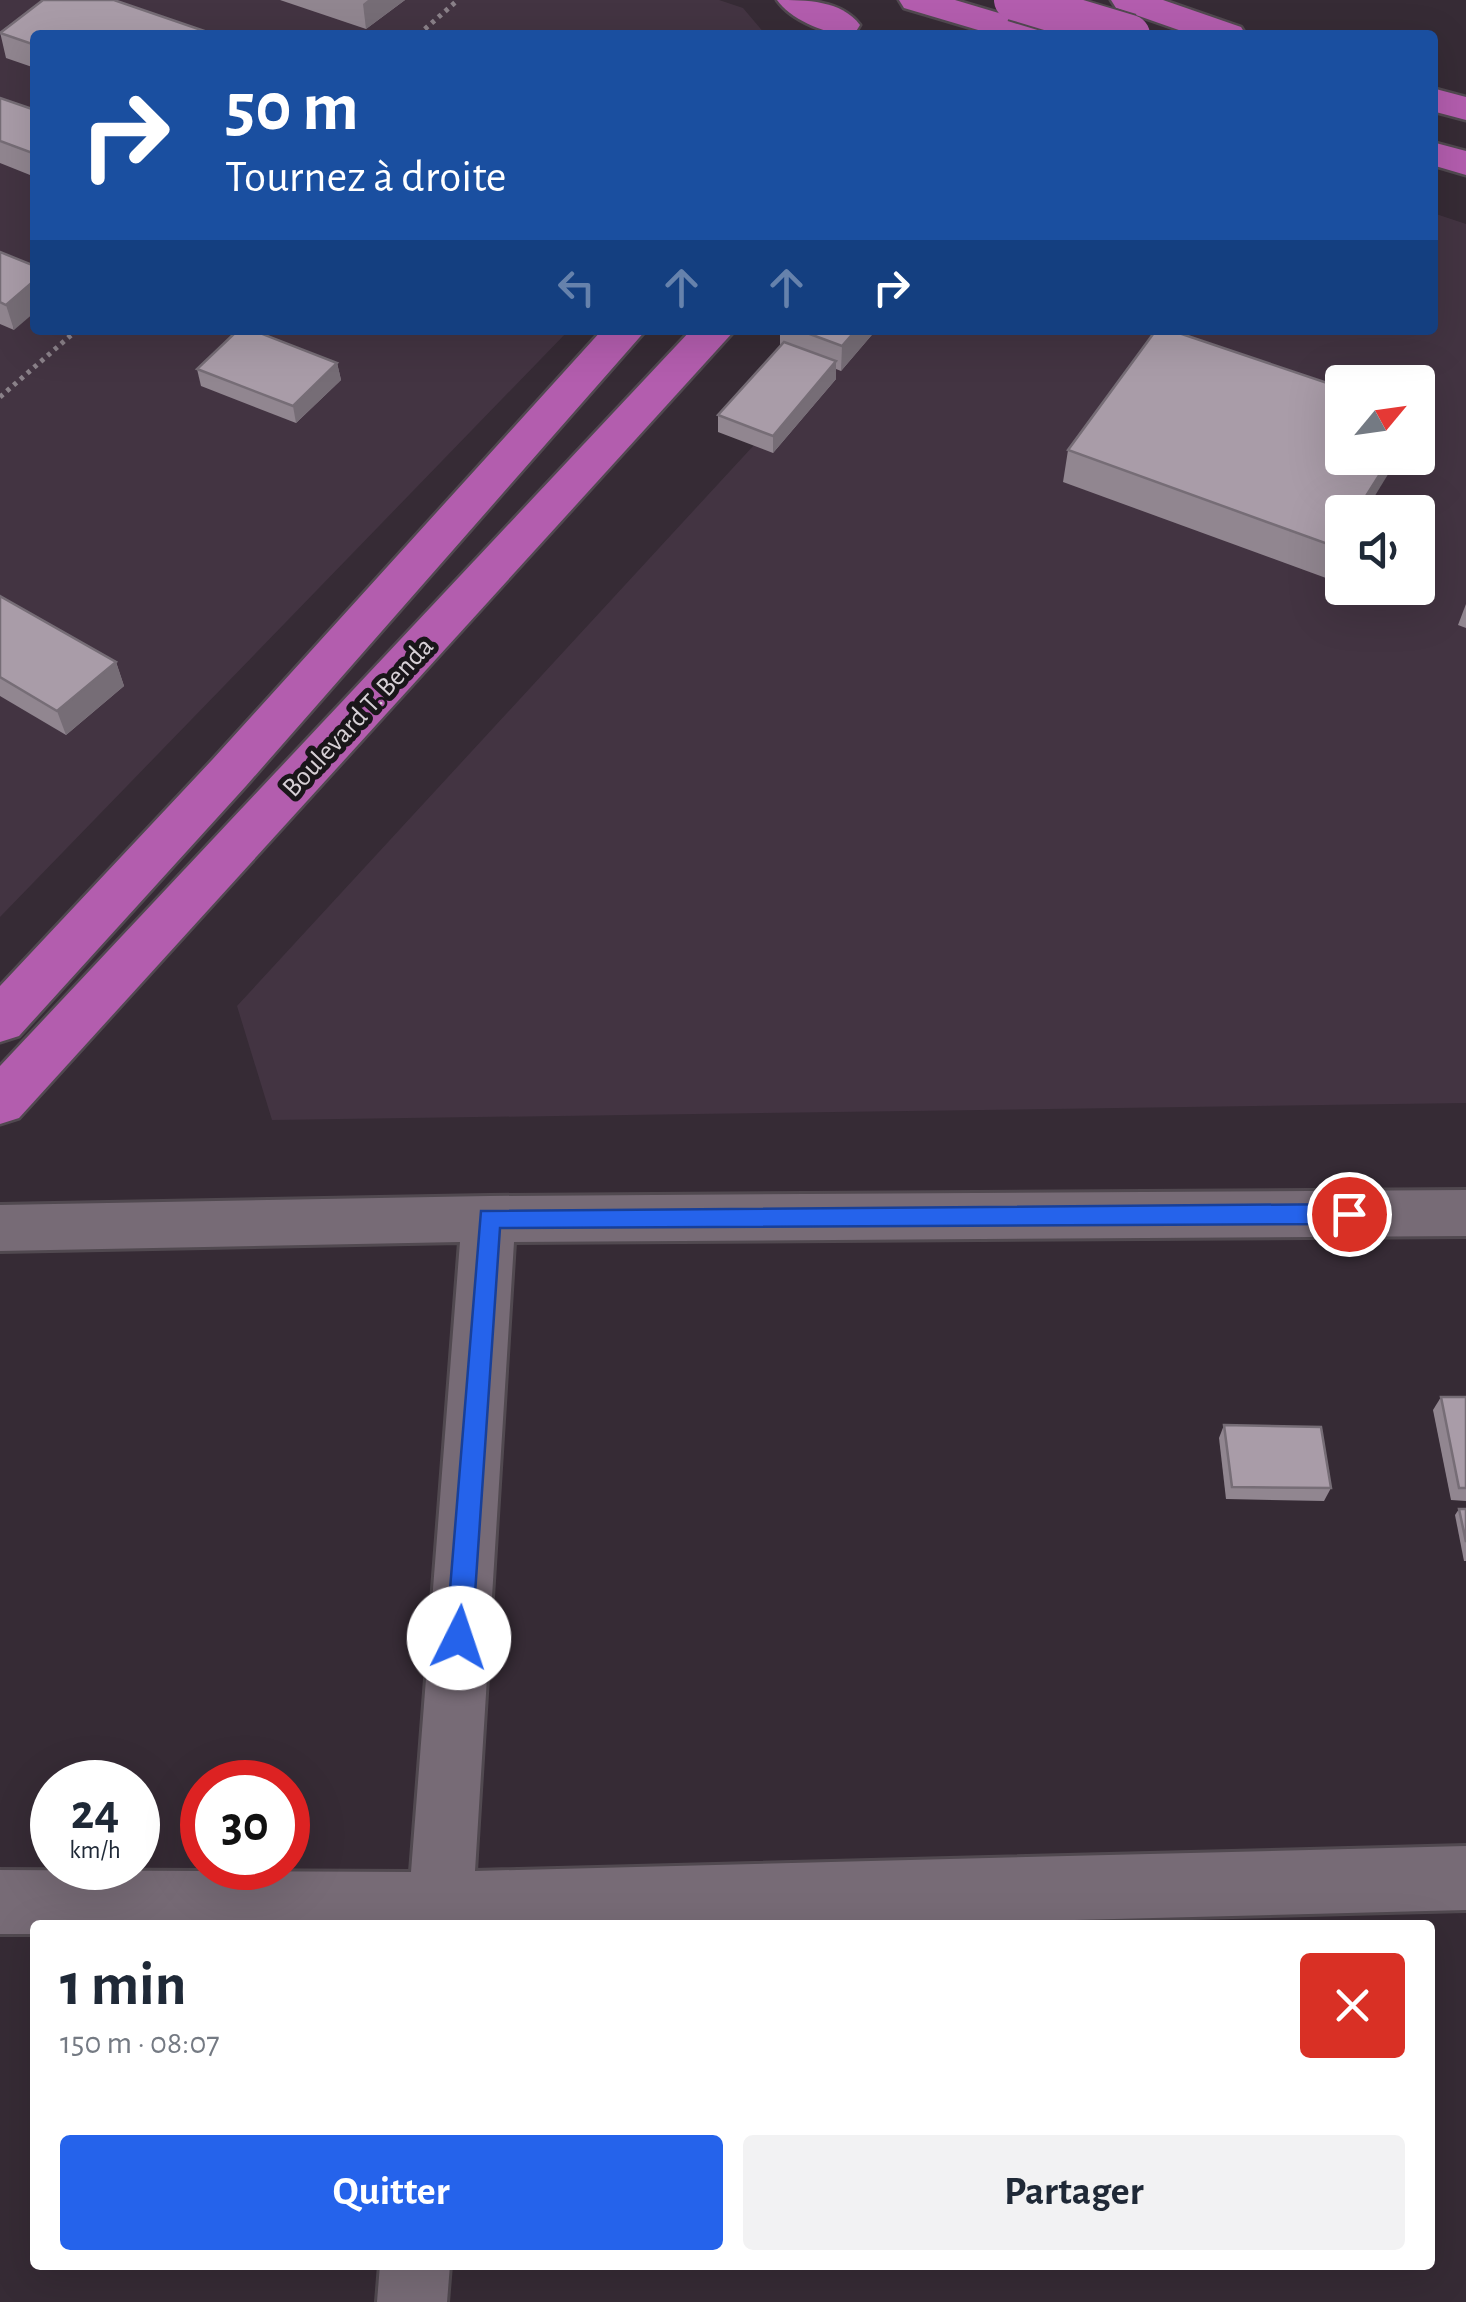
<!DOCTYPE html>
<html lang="fr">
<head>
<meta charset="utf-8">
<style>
	:root { --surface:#fff; --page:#f2f2f3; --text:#1f2937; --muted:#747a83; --accent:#2563eb }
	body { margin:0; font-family:"Alegreya Sans",sans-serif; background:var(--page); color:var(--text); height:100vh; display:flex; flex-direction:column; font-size:38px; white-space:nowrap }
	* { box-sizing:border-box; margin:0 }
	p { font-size:32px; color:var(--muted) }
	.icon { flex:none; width:55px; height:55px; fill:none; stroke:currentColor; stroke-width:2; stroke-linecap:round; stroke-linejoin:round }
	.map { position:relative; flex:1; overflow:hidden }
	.sheet { position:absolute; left:30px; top:1920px; width:1405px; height:350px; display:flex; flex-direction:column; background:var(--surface); border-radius:10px; box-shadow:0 10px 40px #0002 }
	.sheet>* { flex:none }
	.guide { position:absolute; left:30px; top:30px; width:1408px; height:305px; border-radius:10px; box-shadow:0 10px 40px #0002; background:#1a4fa0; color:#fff; overflow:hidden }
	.needle { width:65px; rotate:61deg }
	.buttons { position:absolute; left:1325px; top:365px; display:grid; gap:20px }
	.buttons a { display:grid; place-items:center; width:110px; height:110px; border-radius:10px; background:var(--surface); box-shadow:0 10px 40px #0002; font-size:50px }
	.speed { position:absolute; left:30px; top:1760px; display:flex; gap:20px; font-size:50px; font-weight:700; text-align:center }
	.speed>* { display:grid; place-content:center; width:130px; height:130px; border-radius:50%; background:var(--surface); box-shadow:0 10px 40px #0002; line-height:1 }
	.speed small { font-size:25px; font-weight:400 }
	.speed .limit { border:15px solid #d22; background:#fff; color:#111 }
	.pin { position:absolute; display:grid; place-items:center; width:85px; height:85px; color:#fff; margin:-42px; border:5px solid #fff; border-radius:50%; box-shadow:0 2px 10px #0007 }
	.me { position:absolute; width:110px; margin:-55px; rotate:4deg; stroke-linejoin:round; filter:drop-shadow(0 0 8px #0008) }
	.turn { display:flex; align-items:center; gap:35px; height:210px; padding:0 30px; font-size:45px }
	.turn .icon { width:130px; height:130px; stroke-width:2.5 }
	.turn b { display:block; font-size:70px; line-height:85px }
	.lanes { display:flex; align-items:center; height:95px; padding:0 30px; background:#0003; justify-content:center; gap:50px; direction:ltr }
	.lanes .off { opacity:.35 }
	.round { display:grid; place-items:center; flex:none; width:105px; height:105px; border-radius:10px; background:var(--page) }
	.headline { display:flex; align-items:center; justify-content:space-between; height:170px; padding:0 30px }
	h1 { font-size:60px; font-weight:700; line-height:75px }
	.button { display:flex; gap:20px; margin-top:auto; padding:20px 30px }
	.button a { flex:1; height:115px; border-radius:10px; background:var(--accent); color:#fff; font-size:40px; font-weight:700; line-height:115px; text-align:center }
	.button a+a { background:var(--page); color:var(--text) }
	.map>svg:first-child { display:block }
	.built { fill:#433442; fill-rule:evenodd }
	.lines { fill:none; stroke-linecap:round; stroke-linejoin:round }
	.street-casing { stroke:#514950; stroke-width:6 }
	.highway-casing { stroke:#514950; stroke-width:5 }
	.path { stroke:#8a8189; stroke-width:5; stroke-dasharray:4 5; stroke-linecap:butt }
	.street { fill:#776b76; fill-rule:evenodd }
	.highway { fill:#b35dae; fill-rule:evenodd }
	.highway-bridge-casing { stroke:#514950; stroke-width:44; stroke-linecap:butt }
	.highway-bridge { stroke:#b35dae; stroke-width:40 }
	.wall { fill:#918690 }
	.shaded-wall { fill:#766d76 }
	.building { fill:#a99ca8; stroke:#766d76; stroke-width:2.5 }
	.route { fill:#2563eb; stroke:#184099; stroke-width:2.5 }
	.labels { text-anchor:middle; stroke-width:10; stroke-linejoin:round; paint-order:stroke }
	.street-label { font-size:28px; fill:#d7d0d6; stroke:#1a161a }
</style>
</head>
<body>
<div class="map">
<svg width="1466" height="2302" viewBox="0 0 1466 2302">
	<rect width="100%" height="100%" fill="#362b35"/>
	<g class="built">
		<path d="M0,0H719L743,8L766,35H35V330H569L0,917Z"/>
		<path d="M1433,213L1466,224V1103L272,1120L237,1006L860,330H1432ZM1342,382H1418V458H1342ZM1342,512H1418V588H1342Z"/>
	</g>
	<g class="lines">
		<g class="street-casing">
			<g id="street">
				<path d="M1466,1190V1236L514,1242L475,1871L1466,1846V1910L880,1925H35V1934H0V1870L411,1872L460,1242L0,1251V1205L489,1196Z"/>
				<path d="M380,2265H450L447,2302H377Z"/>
			</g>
		</g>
		<g class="highway-casing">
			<g id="highway">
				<path d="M777,0C806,0 841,0 860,25L855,33C831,38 791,20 777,0Z"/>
				<path d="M899,0H955L1046,27L1051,35H995L904,8Z"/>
				<path d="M1111,0H1163L1241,27L1246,35H1193L1116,8Z"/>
				<path d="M1432,88L1466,97V120L1432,111Z"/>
				<path d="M1432,142L1466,151V175L1432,165Z"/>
				<path d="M602,330H646L246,786L19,1036L0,1042V986L212,760Z"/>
				<path d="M691,330H735L19,1118L0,1124V1066Z"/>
			</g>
		</g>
		<g class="path">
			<path d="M418,35L458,0"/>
			<path d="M0,397L77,330"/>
		</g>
		<use href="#street" class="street"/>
		<use href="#highway" class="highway"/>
		<g class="highway-bridge-casing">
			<path id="highway-bridge" d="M1014,0L1130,35"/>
		</g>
		<use href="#highway-bridge" class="highway-bridge"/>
	</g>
	<g class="wall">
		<path d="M43,0L216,35H35V68L6,58L0,32Z"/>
		<path d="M280,0H405L366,29Z"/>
		<path d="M0,98L35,110V177L0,163Z"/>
		<path d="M0,252L14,330L0,324Z"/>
		<path d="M780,330H876L841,371L836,369V379L773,453L718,432V415L780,346Z"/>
		<path d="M337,363L341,380L296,423L201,386L197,369Z"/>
		<path d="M1342,388V551L1326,578L1063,482L1068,450Z"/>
		<path d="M0,596L116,662L124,686L66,735L0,696Z"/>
		<path d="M1466,604V628L1458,625Z"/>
		<path d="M1441,1397H1466V1501L1451,1500L1433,1410Z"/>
		<path d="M1224,1425L1331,1488L1324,1501L1226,1499L1219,1438Z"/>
		<path d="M1459,1509H1466V1561H1464L1455,1515Z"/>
	</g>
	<g class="shaded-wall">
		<path d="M368,0H405L366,29L363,4Z"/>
		<path d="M35,280V312L14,330L6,305Z"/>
		<path d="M856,330H876L841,371L842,346Z"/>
		<path d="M836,361V379L773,453V436Z"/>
		<path d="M337,363L341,380L296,423L293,406Z"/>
		<path d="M1390,458H1398L1365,512H1356Z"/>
		<path d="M1342,536V551L1326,578L1336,547Z"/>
		<path d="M116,662L124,686L66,735L57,711Z"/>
	</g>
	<g class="building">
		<path d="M43,0H114L216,35H102L93,32L89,35H35V45L0,33Z"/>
		<path d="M0,98L35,110V154L0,141Z"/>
		<path d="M0,252L35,266V280L6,305L0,302Z"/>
		<path d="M238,330H252L337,363L293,406L197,369Z"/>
		<path d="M799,330H856L842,346Z"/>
		<path d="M1156,330H1170L1342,388V458H1390L1356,512H1342V536L1336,547L1068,450Z"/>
		<path d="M784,342L836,361L773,436L718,415Z"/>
		<path d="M0,596L116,662L57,711L0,677Z"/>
		<path d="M1441,1397H1466V1488H1459Z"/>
		<path d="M1224,1425L1321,1427L1331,1488L1232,1487Z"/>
		<path d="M1459,1509H1466V1542Z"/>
	</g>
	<path class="route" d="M1349,1204L1357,1207L1360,1214L1357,1221L1349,1224L500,1228L472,1638L468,1646L459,1650L450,1646L446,1638L481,1211Z"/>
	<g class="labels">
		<g class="street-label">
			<text transform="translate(357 716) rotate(-47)" y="10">Boulevard T. Benda</text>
		</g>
	</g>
</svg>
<div class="buttons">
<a><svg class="needle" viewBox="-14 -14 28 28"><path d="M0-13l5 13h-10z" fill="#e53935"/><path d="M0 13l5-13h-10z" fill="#747a83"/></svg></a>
<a><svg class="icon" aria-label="sound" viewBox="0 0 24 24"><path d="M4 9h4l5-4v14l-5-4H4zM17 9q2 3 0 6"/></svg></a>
</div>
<div class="speed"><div>24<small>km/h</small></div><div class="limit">30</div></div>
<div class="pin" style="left:1349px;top:1214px;background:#d93025"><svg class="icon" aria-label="arrive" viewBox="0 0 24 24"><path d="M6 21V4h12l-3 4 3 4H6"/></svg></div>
<svg class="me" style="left:459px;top:1638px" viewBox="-20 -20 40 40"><circle r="19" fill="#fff"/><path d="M0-13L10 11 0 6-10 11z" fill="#2563eb"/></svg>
<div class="guide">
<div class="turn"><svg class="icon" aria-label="right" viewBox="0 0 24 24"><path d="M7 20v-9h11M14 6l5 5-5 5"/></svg><div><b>50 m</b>Tournez à droite</div></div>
<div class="lanes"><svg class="icon off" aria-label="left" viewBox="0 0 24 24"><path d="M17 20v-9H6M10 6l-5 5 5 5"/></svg><svg class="icon off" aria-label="ahead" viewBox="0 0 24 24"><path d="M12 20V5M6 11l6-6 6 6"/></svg><svg class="icon off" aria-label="ahead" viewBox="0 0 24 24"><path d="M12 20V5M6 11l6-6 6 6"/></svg><svg class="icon" aria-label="right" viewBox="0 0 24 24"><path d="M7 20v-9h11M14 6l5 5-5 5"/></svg></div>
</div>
<section class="sheet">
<div class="headline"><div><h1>1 min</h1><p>150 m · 08:07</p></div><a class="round" style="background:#d93025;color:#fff"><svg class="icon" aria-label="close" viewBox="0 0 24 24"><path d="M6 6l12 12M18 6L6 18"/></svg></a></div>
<div class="button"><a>Quitter</a><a>Partager</a></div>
</section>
</div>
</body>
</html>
